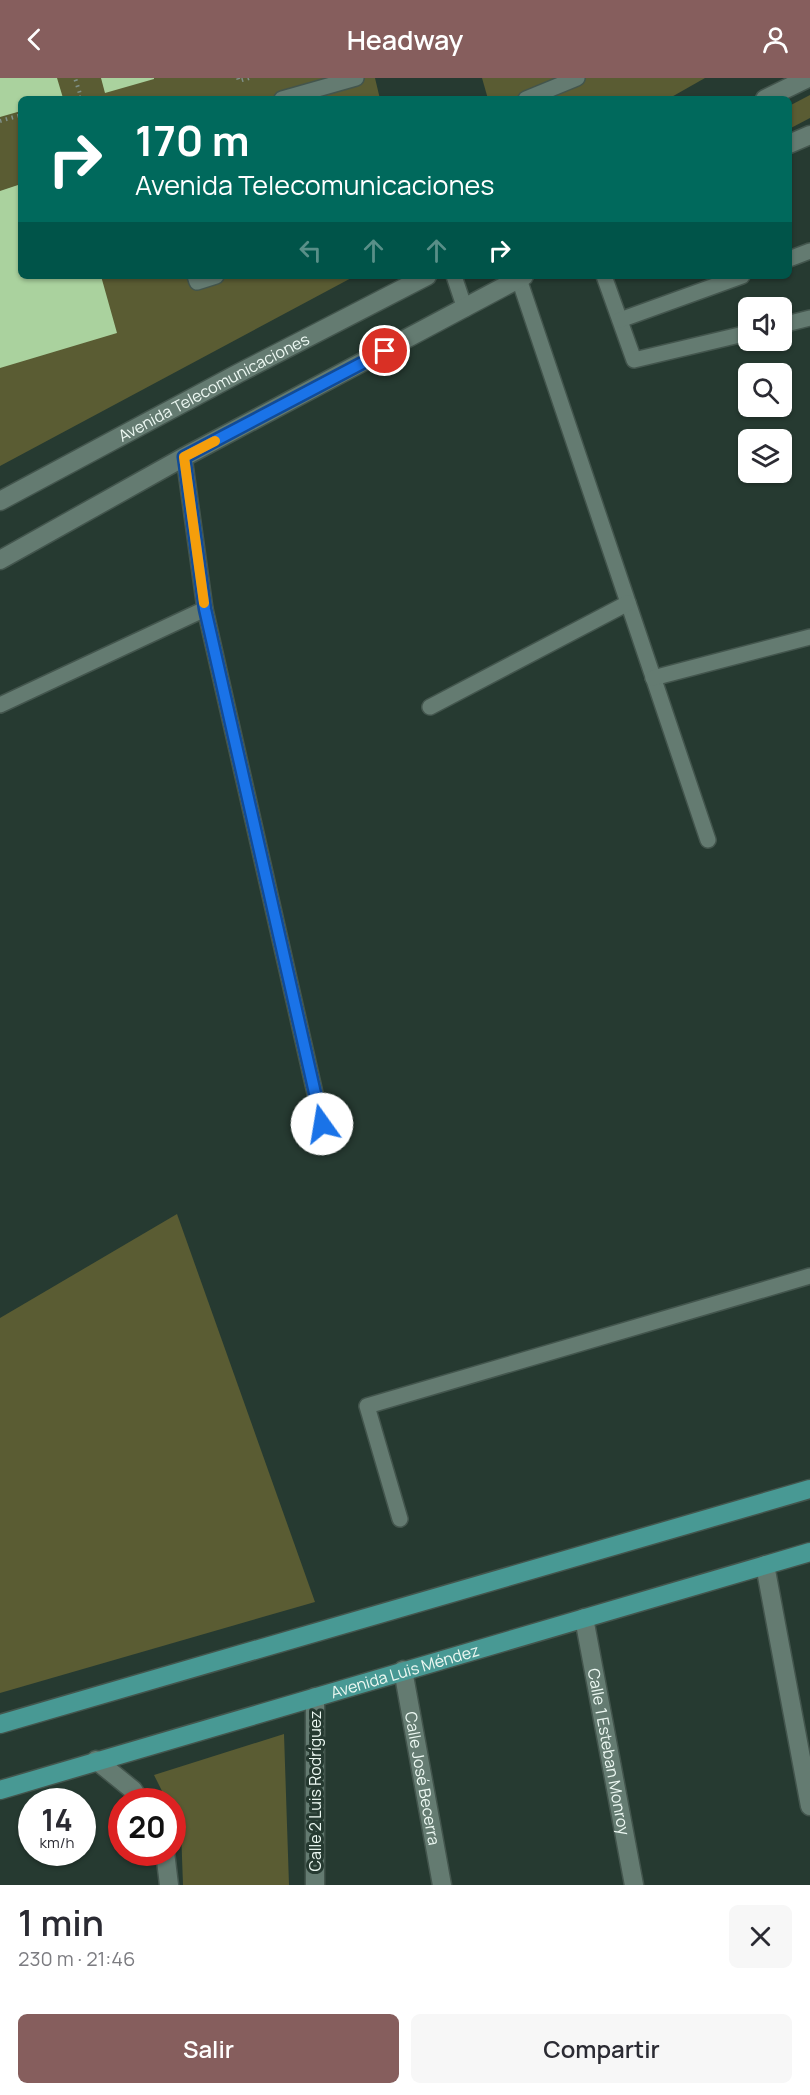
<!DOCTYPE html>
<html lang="es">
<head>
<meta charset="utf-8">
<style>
	:root { --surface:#fff; --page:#f7f7f7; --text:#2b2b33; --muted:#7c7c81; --accent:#865e5d }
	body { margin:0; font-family:Manrope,sans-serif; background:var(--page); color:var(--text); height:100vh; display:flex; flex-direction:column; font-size:22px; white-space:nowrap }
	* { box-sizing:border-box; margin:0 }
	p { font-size:20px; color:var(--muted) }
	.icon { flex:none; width:33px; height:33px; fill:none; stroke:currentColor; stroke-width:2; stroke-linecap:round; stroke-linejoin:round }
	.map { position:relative; height:1807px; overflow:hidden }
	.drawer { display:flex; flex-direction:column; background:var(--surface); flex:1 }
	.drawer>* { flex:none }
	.guide { position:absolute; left:18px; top:18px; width:774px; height:183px; border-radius:9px; box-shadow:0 2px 4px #0004; background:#00695c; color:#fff; overflow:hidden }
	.tools { position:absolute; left:738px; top:219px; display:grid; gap:12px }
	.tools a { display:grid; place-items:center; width:54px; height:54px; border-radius:9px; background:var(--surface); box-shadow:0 2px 4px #0004; font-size:30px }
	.speed { position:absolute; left:18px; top:1710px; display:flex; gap:12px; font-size:30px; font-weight:700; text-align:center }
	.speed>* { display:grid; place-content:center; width:78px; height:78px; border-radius:50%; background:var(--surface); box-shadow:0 2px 4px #0004; line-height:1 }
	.speed small { font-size:15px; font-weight:400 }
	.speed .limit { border:9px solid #d22; background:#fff; color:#111 }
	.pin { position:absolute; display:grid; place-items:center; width:51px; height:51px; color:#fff; margin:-26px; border:3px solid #fff; border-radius:50%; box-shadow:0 2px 6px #0007 }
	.me { position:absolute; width:66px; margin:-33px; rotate:347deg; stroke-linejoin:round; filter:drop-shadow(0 0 4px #0008) }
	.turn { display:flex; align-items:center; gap:21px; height:126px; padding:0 18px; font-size:27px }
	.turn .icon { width:78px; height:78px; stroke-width:2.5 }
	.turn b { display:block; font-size:42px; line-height:51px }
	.lanes { display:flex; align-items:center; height:57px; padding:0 18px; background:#0003; justify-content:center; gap:30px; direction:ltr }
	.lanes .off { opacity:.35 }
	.round { display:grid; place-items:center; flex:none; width:63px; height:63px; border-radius:9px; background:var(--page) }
	.summary { display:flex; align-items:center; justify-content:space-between; height:102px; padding:0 18px }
	h1 { font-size:36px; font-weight:600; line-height:45px }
	.button { display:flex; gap:12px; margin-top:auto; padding:12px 18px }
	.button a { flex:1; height:69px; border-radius:9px; background:var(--accent); color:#fff; font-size:24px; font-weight:600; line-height:69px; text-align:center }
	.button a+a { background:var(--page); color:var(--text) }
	header { display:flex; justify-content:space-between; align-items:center; height:78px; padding:0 18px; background:var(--accent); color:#fff; font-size:27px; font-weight:600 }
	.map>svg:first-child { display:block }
	.green { fill:#5a5c33 }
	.building { fill:#aad29e }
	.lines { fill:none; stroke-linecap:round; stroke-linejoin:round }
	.lane-casing { stroke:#43554d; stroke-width:18 }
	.street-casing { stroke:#43554d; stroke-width:21 }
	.primary-casing { stroke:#43554d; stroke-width:21 }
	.path { stroke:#809189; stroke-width:4; stroke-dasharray:1.5 4.5; stroke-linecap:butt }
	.lane { stroke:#647b71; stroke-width:15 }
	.street { stroke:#647b71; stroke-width:18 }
	.primary { stroke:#489994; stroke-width:18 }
	.route-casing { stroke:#114b97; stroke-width:15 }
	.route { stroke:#1a73e8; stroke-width:10 }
	.slow { stroke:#f59e0b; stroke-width:10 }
	.labels { text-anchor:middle; stroke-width:6; stroke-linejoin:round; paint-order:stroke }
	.street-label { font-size:16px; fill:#ecf8f2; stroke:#263a31 }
</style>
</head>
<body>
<header><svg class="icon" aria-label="back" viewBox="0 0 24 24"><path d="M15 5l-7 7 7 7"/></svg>Headway<svg class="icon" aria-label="person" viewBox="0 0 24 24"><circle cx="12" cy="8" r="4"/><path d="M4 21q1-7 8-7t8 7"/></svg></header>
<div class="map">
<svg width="810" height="1807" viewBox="0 0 810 1807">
	<rect width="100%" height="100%" fill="#263a31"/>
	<g class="green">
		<path d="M0,0H375L380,21H21V198H355L0,388Z"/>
		<path d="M482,0H705L668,21H488Z"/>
		<path d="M810,17V40L789,51V28Z"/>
		<path d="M177,1136L315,1524L0,1615V1240Z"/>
		<path d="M284,1656L289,1807H183L181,1751L173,1734L172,1724L167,1723L154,1697Z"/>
	</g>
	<g class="building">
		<path d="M0,0H57L63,20L21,21V33L0,39Z"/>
		<path d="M101,0H154V1L105,15Z"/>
		<path d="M21,106V198H101L117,255L0,290V113Z"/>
	</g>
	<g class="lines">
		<g class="lane-casing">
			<g id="lane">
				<path d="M282,21L356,0"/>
				<path d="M526,21L577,0"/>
				<path d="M789,181L810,173"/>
				<path d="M195,198L197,204L216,198"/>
				<path d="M454,198L465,231"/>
				<path d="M518,198L708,762"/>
				<path d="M604,198L634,282L748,255"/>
				<path d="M620,242L742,198"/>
				<path d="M782,247L810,240"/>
				<path d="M184,379L205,531L322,1046"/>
				<path d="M653,600L810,559"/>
				<path d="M0,627L205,531"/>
				<path d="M430,629L628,525"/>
				<path d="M400,1441L367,1328L810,1198"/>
			</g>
		</g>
		<g class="street-casing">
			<g id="street">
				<path d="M765,21L808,0"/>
				<path d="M789,66L810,57"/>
				<path id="s1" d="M0,423L237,296L427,198"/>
				<path d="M0,482L184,379L524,198"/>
				<path d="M765,1487L810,1728"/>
				<path id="s2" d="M584,1540L634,1807"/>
				<path id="s3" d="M403,1592L442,1807"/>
				<path d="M315,1619V1807"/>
				<path d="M96,1682L133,1712L141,1724"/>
				<path d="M165,1774L169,1807"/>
			</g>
		</g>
		<g class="primary-casing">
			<g id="primary">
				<path d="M0,1646L810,1411"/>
				<path id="s4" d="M0,1712L810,1474"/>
			</g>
		</g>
		<g class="path">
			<path d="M238,0L239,3L249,0"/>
			<path d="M74,21L81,19L75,0"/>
			<path d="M0,43L21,37"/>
		</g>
		<use href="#lane" class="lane"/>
		<use href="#street" class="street"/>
		<use href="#primary" class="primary"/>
	</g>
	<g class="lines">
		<g class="route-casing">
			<path id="route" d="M322,1046L205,531L184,379L385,273"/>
		</g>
		<use href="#route" class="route"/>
		<path class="slow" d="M204,525L184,379L215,363"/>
	</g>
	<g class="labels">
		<g class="street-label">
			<text dy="6" stroke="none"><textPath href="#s1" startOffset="242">Avenida Telecomunicaciones</textPath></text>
			<text dy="6" stroke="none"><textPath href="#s4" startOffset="422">Avenida Luis Méndez</textPath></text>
			<text dy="6" stroke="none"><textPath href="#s2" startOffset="136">Calle 1 Esteban Monroy</textPath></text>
			<text dy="6" stroke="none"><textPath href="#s3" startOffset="110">Calle José Becerra</textPath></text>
			<text transform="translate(315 1713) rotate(-90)" y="6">Calle 2 Luis Rodríguez</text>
		</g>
	</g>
</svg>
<div class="tools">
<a><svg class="icon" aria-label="sound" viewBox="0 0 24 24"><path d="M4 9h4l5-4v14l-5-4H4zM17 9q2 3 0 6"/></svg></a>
<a><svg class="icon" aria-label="search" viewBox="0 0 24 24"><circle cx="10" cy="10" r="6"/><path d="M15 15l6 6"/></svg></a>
<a><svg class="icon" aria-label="layers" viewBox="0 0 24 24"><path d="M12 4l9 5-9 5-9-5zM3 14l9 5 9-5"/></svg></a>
</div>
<div class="speed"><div>14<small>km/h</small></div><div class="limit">20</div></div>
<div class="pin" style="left:385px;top:273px;background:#d93025"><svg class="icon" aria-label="arrive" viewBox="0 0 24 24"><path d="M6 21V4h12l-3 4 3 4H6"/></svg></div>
<svg class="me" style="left:322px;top:1046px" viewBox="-20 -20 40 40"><circle r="19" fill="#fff"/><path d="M0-13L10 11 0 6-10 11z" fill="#1a73e8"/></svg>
<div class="guide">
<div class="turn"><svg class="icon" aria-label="right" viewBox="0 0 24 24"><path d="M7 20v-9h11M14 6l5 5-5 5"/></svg><div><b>170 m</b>Avenida Telecomunicaciones</div></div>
<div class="lanes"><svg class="icon off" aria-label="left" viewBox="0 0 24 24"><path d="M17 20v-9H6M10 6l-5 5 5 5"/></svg><svg class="icon off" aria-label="ahead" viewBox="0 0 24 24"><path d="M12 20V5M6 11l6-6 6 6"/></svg><svg class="icon off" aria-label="ahead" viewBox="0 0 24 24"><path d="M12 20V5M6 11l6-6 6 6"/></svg><svg class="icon" aria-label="right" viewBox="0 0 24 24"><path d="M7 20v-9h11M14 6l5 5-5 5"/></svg></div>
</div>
</div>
<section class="drawer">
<div class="summary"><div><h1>1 min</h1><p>230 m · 21:46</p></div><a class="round"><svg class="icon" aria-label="close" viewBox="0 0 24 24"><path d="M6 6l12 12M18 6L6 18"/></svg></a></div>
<div class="button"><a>Salir</a><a>Compartir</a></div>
</section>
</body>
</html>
